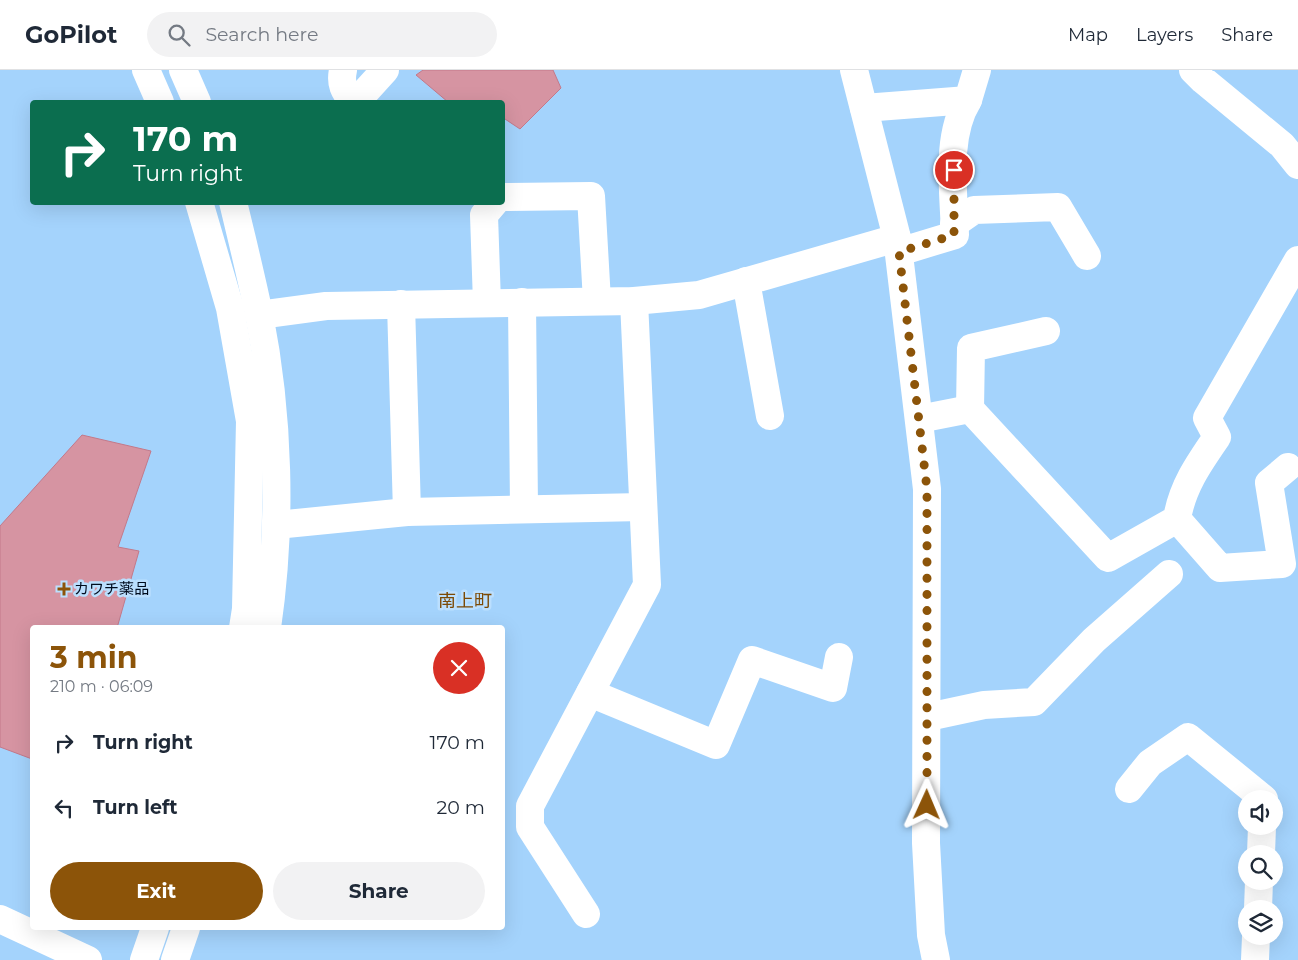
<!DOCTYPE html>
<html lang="en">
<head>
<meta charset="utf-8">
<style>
	:root { --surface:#fff; --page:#f2f2f3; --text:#1f2937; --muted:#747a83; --line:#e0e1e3; --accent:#8c5409 }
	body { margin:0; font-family:Montserrat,"Noto Sans JP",sans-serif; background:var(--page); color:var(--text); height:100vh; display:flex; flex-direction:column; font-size:19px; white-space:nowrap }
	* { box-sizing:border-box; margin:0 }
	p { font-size:16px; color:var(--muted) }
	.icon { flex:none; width:28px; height:28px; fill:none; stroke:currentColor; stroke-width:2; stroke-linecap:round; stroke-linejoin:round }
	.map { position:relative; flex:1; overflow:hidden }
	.panel { position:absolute; left:30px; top:555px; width:475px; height:305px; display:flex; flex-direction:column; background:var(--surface); border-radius:5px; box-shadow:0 5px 20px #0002 }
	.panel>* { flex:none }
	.banner { position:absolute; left:30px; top:30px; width:475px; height:105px; border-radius:5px; box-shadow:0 5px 20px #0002; background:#0b6e4f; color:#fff; overflow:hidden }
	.fabs { position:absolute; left:1238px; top:720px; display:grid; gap:10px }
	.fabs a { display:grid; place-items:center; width:45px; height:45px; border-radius:50%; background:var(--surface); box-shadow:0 5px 20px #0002; font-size:25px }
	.pin { position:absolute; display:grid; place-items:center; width:42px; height:42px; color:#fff; margin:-21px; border:2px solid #fff; border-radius:50%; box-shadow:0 1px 5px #0007 }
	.me { position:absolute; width:55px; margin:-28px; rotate:1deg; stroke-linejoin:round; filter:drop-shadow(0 0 4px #0008) }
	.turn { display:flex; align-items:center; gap:18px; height:105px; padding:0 20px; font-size:22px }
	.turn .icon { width:65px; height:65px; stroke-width:2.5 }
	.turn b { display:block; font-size:35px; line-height:42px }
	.round { display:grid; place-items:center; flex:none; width:52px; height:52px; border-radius:26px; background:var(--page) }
	.summary { display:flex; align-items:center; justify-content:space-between; height:85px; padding:0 20px }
	h1 { font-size:30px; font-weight:700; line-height:38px; color:var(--accent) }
	.primary-button { display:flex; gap:10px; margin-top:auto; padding:10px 20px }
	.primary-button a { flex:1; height:58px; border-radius:30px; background:var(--accent); color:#fff; font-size:20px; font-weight:700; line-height:58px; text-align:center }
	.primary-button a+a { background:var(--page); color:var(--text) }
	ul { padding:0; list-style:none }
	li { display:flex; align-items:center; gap:15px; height:65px; padding:0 20px }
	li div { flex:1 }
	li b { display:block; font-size:19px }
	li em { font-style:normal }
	header { display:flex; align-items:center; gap:30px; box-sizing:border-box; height:70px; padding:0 25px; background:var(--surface); border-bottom:1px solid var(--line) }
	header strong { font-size:24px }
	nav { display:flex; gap:28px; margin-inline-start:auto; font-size:18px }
	.search { width:350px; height:45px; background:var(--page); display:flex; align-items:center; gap:12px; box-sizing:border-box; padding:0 18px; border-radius:28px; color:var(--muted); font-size:19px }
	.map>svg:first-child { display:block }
	.building { fill:#d694a2; stroke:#c3798a }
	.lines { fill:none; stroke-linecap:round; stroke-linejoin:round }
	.minor { stroke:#fff; stroke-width:28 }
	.major { stroke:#fff; stroke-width:28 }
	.route { stroke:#8c5409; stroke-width:9; stroke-dasharray:0 16.2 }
	.poi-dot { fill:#8c5409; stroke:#bbdffe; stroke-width:2 }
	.labels { text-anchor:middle; stroke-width:5; stroke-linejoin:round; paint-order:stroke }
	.poi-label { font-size:15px; fill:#000c1e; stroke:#bbdffe; text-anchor:start }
	.quarter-label { font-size:18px; fill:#7c4a05; stroke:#bbdffe }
</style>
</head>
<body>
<header>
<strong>GoPilot</strong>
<div class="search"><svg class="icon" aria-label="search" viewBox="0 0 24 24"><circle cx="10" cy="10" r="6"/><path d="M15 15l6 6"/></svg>Search here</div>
<nav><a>Map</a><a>Layers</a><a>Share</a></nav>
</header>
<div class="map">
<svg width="1298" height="890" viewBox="0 0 1298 890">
	<rect width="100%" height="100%" fill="#a4d3fc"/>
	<g class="building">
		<path d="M423,0H553L561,18L520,59L502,47V32H448L416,5Z"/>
		<path d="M82,365L151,381L118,477L139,481L117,558H32V689L0,677V456Z"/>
	</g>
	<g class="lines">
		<g class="minor">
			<path d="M146,0L160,32"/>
			<path d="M183,0L197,32"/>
			<path d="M343,0C340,14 344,21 353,32"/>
			<path d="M854,0L897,168L927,419L926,773L931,865L936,890"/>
			<path d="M1193,0L1203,10L1282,75L1298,95"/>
			<path d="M356,32L385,0"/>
			<path d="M864,38L968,30L977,0"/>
			<path d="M502,127L591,126L597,231"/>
			<path d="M199,132L230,238L250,351L246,539L243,558"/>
			<path d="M233,132C242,169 251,206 259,244C279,345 282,455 267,558"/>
			<path d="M954,154L974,140L1058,137L1087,186"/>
			<path d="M899,182L955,165C954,122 945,67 968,30"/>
			<path d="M746,211L770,346"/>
			<path d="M522,232L524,439"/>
			<path d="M487,233L484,145L495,132"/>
			<path d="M401,234L407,442"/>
			<path d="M259,245L326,236L634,231L699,225L897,168"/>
			<path d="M970,339L971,278L1046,261"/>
			<path d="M919,349L970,339L1108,488L1177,449C1182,417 1199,393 1217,367L1207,348L1298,190"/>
			<path d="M1177,449L1220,498L1282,494L1269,413L1288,397"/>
			<path d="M276,455L407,442L643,437"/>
			<path d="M590,623L716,675L752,590L833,618L839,587"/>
			<path d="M928,647L984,635L1034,632L1094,570L1169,504"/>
			<path d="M1129,719L1150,693L1188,667L1264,729"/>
			<path d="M1261,784L1262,756"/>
			<path d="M1258,839L1259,811"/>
			<path d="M586,844L530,757V736L647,515L634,231"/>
			<path d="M144,890L155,858"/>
			<path d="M175,890L186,858"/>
			<path d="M1255,890L1256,866"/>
		</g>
		<path class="major" d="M0,849L88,890"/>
	</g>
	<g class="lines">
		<path class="route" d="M927,735V419L899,182L954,165V100"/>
	</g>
	<path class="poi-dot" d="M61.5 511.5h5v5h5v5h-5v5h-5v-5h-5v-5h5z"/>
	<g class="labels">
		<g class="poi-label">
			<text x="74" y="524">カワチ薬品</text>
		</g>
		<g class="quarter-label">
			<text x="465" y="537">南上町</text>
		</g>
	</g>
</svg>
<div class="fabs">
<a><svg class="icon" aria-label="sound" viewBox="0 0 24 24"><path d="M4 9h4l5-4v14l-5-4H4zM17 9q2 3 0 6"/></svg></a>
<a><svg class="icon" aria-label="search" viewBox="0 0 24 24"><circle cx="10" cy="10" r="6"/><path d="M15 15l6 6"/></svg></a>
<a><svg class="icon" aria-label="layers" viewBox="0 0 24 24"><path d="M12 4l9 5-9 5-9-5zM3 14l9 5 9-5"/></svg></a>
</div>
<div class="pin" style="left:954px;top:100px;background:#d93025"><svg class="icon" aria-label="arrive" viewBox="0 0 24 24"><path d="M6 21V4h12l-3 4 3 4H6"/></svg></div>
<svg class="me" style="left:927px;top:735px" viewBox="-20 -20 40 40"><path d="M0-17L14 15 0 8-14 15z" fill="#8c5409" stroke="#fff" stroke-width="4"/></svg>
<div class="banner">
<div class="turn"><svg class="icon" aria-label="right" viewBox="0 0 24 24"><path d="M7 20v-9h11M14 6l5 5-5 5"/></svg><div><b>170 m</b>Turn right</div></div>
</div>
<section class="panel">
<div class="summary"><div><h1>3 min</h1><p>210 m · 06:09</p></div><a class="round" style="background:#d93025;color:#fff"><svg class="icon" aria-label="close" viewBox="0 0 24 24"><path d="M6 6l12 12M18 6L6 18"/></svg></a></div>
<ul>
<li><svg class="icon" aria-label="right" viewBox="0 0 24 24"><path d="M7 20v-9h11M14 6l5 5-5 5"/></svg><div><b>Turn right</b></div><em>170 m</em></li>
<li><svg class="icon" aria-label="left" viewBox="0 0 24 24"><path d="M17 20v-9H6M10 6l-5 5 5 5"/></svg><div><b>Turn left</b></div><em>20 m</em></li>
</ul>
<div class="primary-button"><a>Exit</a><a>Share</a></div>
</section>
</div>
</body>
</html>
